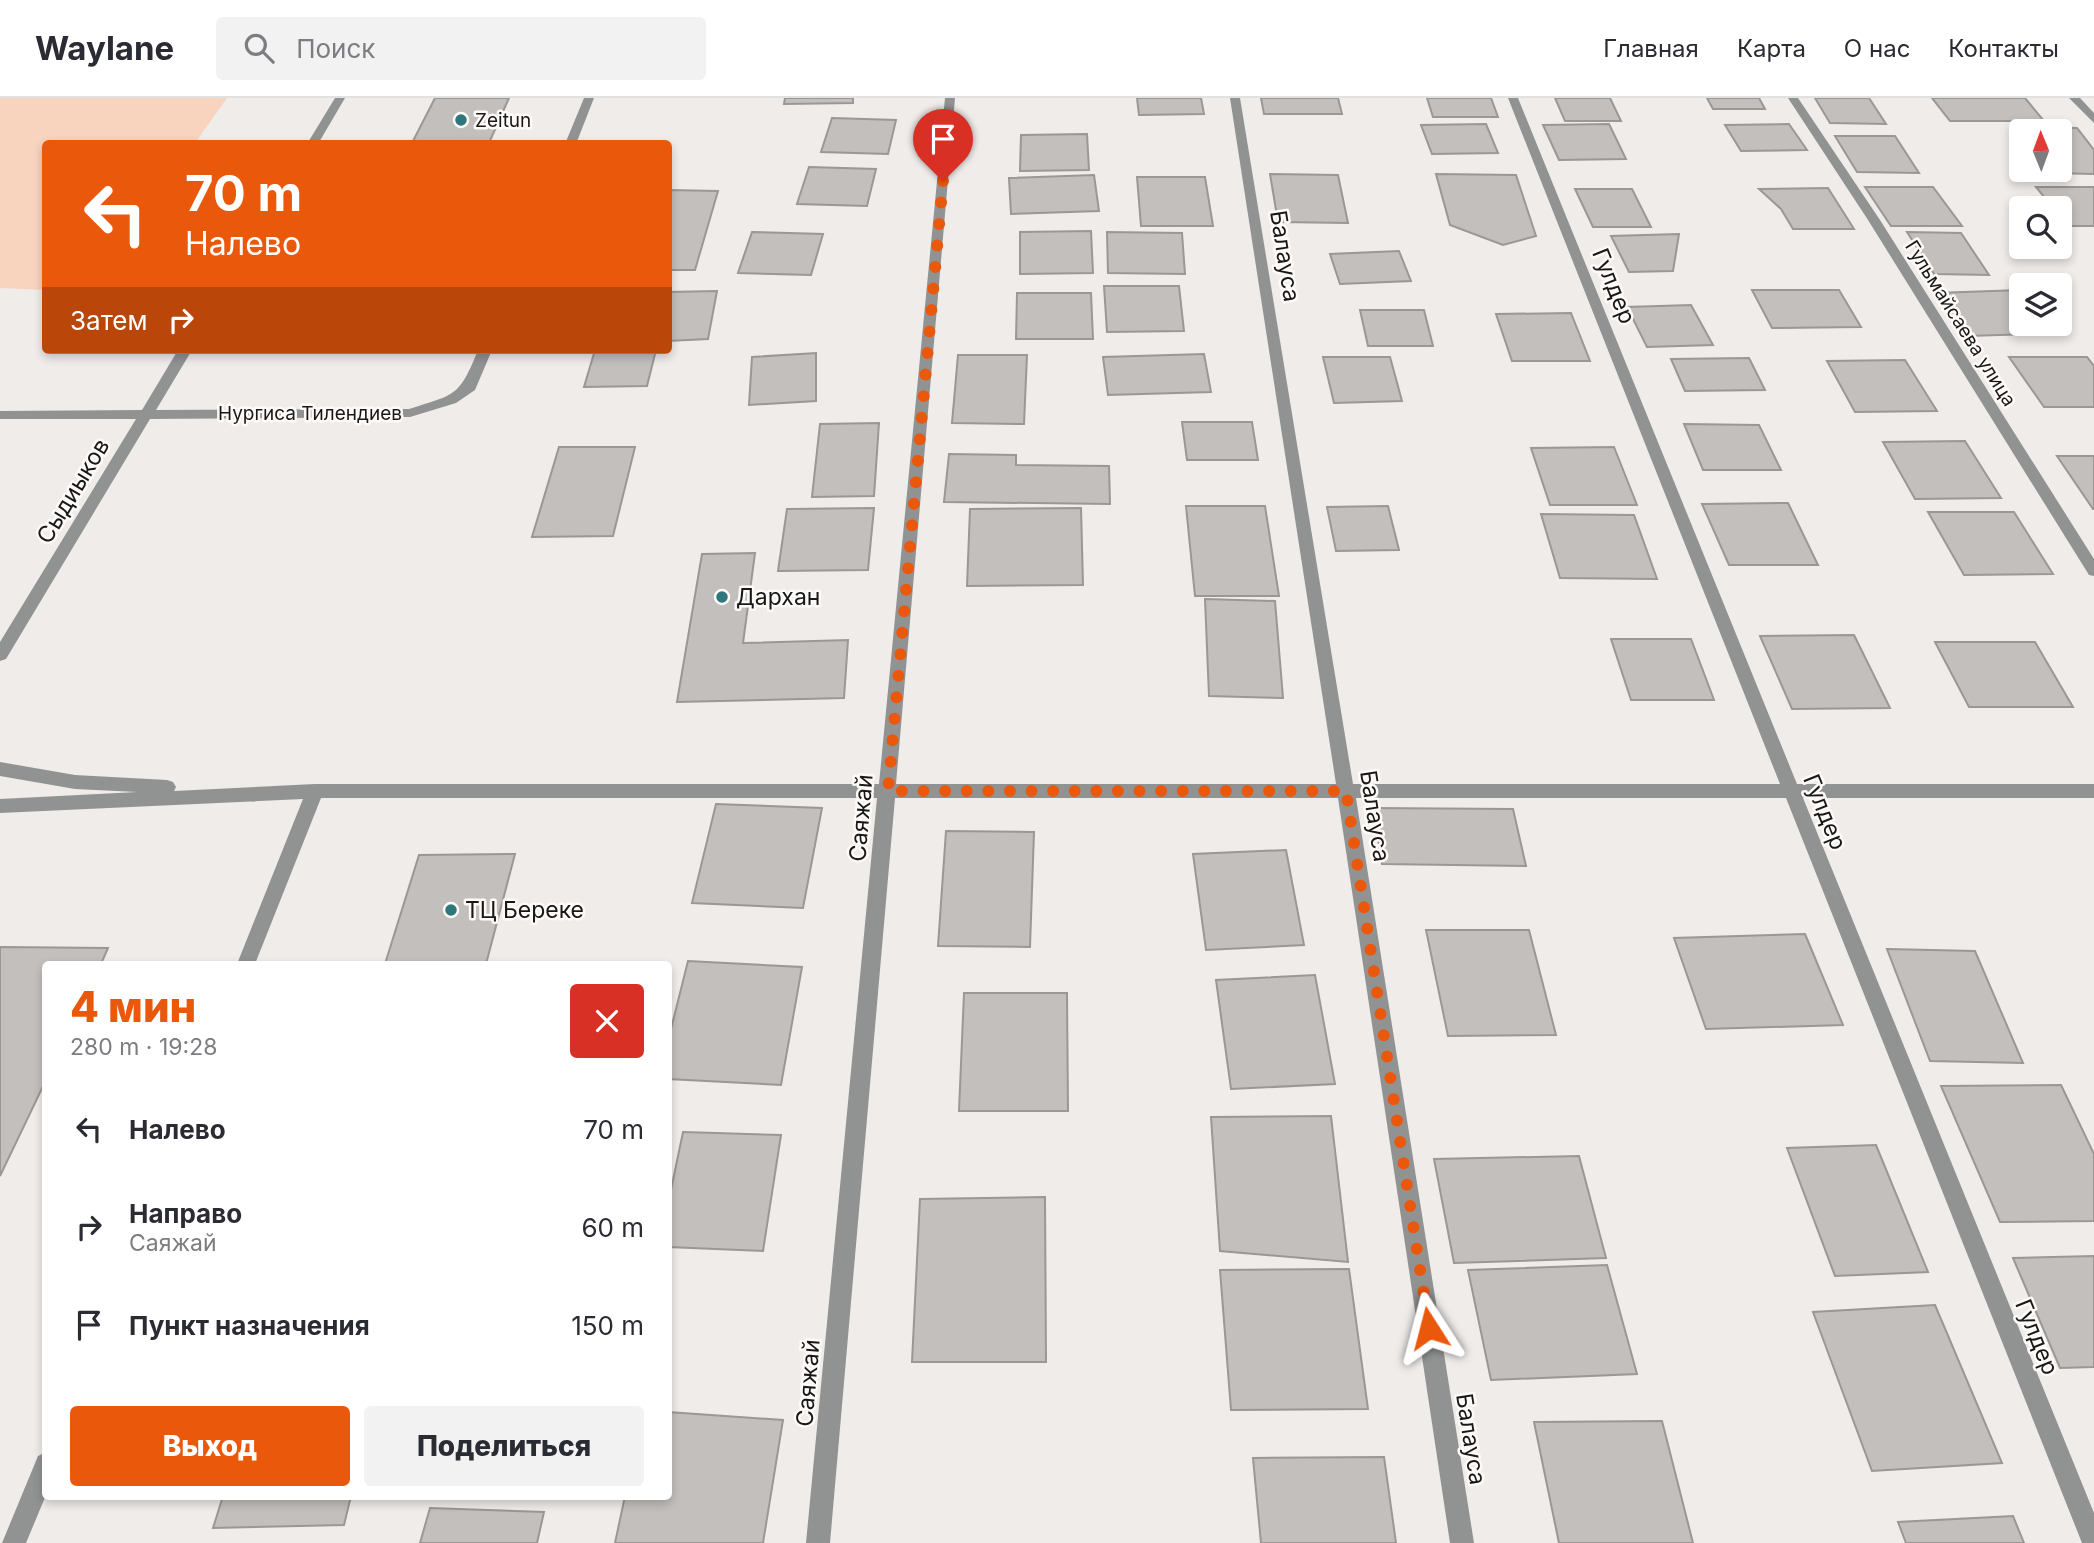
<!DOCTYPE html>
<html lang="ru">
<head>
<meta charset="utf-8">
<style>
	:root { --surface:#fff; --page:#f2f2f3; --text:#2b2b33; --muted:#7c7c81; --line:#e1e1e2; --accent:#ea580c }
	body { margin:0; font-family:Inter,sans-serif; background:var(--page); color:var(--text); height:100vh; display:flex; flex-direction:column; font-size:26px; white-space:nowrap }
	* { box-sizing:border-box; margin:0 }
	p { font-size:23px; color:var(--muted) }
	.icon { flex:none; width:38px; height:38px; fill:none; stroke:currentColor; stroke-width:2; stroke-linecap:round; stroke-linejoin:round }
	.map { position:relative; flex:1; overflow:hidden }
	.details { position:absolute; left:42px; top:863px; width:630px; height:539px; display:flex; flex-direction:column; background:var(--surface); border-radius:7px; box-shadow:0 4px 10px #0003 }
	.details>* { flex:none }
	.guide { position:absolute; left:42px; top:42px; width:630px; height:214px; border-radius:7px; box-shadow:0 4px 10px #0003; background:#ea580c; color:#fff; overflow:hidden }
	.needle { width:46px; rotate:359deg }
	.buttons { position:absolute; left:2009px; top:21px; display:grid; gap:14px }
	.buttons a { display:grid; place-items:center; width:63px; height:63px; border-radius:7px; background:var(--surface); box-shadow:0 4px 10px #0003; font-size:35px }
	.pin { position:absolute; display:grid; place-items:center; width:60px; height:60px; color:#fff; margin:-72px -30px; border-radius:50% 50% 50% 0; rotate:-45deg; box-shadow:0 0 7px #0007 }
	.pin .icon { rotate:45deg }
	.me { position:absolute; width:77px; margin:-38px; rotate:351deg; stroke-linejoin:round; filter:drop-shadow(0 0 5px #0008) }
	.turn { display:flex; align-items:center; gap:24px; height:147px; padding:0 28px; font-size:32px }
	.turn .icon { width:91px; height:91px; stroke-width:2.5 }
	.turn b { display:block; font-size:49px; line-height:60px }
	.then { display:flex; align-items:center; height:66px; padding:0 28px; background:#0003; gap:14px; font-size:26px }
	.round { display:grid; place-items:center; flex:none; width:74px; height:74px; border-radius:7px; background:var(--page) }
	.summary { display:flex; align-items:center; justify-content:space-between; height:119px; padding:0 28px }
	h1 { font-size:42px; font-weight:800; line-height:52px; color:var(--accent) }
	.button { display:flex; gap:14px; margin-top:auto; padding:14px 28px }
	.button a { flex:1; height:80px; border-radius:7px; background:var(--accent); color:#fff; font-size:28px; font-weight:800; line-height:80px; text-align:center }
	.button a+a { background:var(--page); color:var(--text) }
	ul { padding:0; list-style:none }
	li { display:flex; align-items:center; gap:21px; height:98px; padding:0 28px }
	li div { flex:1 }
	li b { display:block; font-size:26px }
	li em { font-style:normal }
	header { display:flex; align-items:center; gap:42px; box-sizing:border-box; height:98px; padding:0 35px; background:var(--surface); border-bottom:2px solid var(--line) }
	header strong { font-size:33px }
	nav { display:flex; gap:38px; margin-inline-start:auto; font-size:24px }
	.search { width:490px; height:63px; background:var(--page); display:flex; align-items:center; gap:18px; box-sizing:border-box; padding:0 24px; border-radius:7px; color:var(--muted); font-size:26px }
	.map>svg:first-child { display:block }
	.green { fill:#f8d3be }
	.building { fill:#c2bfbd; stroke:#9a9795; stroke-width:2 }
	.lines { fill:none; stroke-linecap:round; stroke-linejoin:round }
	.minor { fill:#919393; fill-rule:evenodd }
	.route { stroke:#ea580c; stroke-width:12; stroke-dasharray:0 21.6 }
	.poi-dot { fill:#2e777d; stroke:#fdfaf8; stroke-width:2.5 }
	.labels { text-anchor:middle; stroke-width:5; stroke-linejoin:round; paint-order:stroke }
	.far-poi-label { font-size:19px; fill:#191818; stroke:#fdfaf8; text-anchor:start }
	.far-street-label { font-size:19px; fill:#191818; stroke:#fdfaf8 }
	.street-label { font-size:23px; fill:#191818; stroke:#fdfaf8 }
	.poi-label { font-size:23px; fill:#191818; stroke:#fdfaf8; text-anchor:start }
</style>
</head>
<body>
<header>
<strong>Waylane</strong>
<div class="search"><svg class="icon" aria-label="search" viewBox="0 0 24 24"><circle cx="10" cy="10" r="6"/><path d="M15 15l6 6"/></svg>Поиск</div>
<nav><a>Главная</a><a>Карта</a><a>О нас</a><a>Контакты</a></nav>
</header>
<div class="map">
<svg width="2094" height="1445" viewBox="0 0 2094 1445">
	<rect width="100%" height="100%" fill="#efecea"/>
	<path class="green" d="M0,0H227L195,45L46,46L45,192L0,190Z"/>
	<g class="building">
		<path d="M435,0H509L489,45H412Z"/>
		<path d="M785,0H853V5L784,6Z"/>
		<path d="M1137,0H1201L1204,16L1139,17Z"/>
		<path d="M1261,0H1338L1342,16H1264Z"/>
		<path d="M1427,0H1491L1498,19H1433Z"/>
		<path d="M1555,0H1610L1621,23H1565Z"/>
		<path d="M1707,0H1759L1765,11H1713Z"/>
		<path d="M1815,0H1869L1886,26L1830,25Z"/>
		<path d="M1932,0H2025L2044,23H1950Z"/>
		<path d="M832,20L896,22L888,56L821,54Z"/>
		<path d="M1486,26L1498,55L1432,56L1421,27Z"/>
		<path d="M1609,26L1626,61L1559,62L1543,27Z"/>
		<path d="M1789,26L1807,52L1741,53L1725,27Z"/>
		<path d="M2016,29L2077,30L2094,52V76L2050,75L2047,72H2060V33H2021V36Z"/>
		<path d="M1087,36L1089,72L1020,73L1021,37Z"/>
		<path d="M1835,38H1895L1919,75L1857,74Z"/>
		<path d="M809,69L876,71L867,108L797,106Z"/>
		<path d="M1270,76L1338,77L1348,125L1278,124Z"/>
		<path d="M1436,76L1516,77L1536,138L1503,147L1450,127Z"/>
		<path d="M1094,77L1099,113L1011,116L1009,80Z"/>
		<path d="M1137,79H1205L1213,128H1141Z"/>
		<path d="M1865,89H1933L1962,128H1891Z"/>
		<path d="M2036,89H2094V128H2067L2060,119V110H2053Z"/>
		<path d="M1828,90L1854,131H1793L1781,111L1759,91Z"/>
		<path d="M1575,91H1632L1651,129H1593Z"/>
		<path d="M668,92L718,93L695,172H668Z"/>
		<path d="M1091,133L1093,175L1020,176V134Z"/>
		<path d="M752,134L823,136L811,177L738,175Z"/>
		<path d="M1107,134L1182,135L1185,176L1108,175Z"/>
		<path d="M1907,134L1961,135L1989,177L1934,176Z"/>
		<path d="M1679,136L1673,173L1629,174L1611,138Z"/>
		<path d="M1399,153L1411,183L1340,186L1330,156Z"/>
		<path d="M1104,188H1179L1184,233L1107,234Z"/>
		<path d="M1752,192H1839L1861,229L1772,230Z"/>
		<path d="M2021,192V226H2057L2065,235L1967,238L1935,195Z"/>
		<path d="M717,193L708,241L668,243V194Z"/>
		<path d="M1017,195H1091L1093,241H1016Z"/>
		<path d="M1691,207L1713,247L1647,249L1627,209Z"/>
		<path d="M1360,212H1424L1433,248H1368Z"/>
		<path d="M1571,215L1590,263H1512L1496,216Z"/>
		<path d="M336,252H397L396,254L335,255Z"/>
		<path d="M595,252H656L647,288L584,289Z"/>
		<path d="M816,255V303L749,307L752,259Z"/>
		<path d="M1204,256L1211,294L1108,297L1103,259Z"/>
		<path d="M958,257H1027L1024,326L952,325Z"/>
		<path d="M1323,259H1390L1402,303L1334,305Z"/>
		<path d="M2009,259H2087L2094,268V309H2044Z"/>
		<path d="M1749,260L1765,292L1685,293L1671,261Z"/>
		<path d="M1905,262L1937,313L1855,314L1827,263Z"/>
		<path d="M1182,324H1252L1258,362H1187Z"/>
		<path d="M879,325L874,398L812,399L820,326Z"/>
		<path d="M1684,326L1759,327L1781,372H1703Z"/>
		<path d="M1965,343L2001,400L1915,401L1883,344Z"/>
		<path d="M559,349H635L613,438L532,439Z"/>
		<path d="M1614,349L1637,407H1550L1531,350Z"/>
		<path d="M949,356L1016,357V367L1109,368L1110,406L944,404Z"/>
		<path d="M2057,358H2094V411H2093Z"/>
		<path d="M1788,405L1818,467H1729L1702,406Z"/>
		<path d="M1186,408H1265L1279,498H1195Z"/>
		<path d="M1388,408L1399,452L1336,453L1327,409Z"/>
		<path d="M874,410L868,472L778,473L787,411Z"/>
		<path d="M1081,410L1083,487L967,488L970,411Z"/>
		<path d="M1928,414H2014L2053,476L1964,477Z"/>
		<path d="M1541,416L1634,417L1657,481L1560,480Z"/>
		<path d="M755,455L743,545L848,542L844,600L677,604L702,456Z"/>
		<path d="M1205,501L1275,503L1283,600L1209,598Z"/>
		<path d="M1854,537L1890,610L1792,611L1760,538Z"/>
		<path d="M1611,541H1691L1714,602H1631Z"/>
		<path d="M1935,544H2035L2073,609H1969Z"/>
		<path d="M716,706L822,710L803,810L692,805Z"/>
		<path d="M1373,710L1513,711L1526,768L1382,766Z"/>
		<path d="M946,733L1034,734L1030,849L938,848Z"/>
		<path d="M1286,752L1304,847L1206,852L1193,756Z"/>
		<path d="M515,756L486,866H385L419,757Z"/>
		<path d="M1426,832H1529L1556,937L1448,938Z"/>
		<path d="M1805,836L1843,927L1706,931L1674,840Z"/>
		<path d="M0,849L108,850L101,866H46V982L0,1078Z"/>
		<path d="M1887,851L1975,853L2023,965L1930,963Z"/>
		<path d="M688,863L802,869L781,987L668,981V943Z"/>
		<path d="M1315,877L1335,986L1231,991L1216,882Z"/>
		<path d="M964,895H1067L1068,1013H959Z"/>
		<path d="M2061,987L2094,1056V1123L2000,1124L1941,988Z"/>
		<path d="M1331,1018L1348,1164L1220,1153L1211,1019Z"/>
		<path d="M683,1034L781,1037L763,1153L668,1149V1106Z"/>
		<path d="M1876,1047L1928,1174L1835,1178L1787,1050Z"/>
		<path d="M1579,1058L1606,1160L1454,1165L1434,1061Z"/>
		<path d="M1045,1099L1046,1264H912L920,1101Z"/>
		<path d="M2094,1158V1269L2060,1270L2013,1160Z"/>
		<path d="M1607,1167L1637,1276L1491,1282L1468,1172Z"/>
		<path d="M1349,1171L1368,1311L1231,1312L1220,1172Z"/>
		<path d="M1935,1207L2002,1365L1872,1373L1813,1214Z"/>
		<path d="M668,1314L783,1322L763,1445H615L625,1398H668Z"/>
		<path d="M1662,1323L1693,1445H1559L1534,1324Z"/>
		<path d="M1384,1359L1396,1445H1261L1253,1360Z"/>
		<path d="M223,1398H351L344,1427L213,1430Z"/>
		<path d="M430,1410L544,1414L537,1445H420Z"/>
		<path d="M2013,1418L2024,1445H1906L1898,1424Z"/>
	</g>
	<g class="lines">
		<g class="minor">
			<path d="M335,0H345L318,46H307Z"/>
			<path d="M584,0H594L576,46H565Z"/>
			<path d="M945,0H955L896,686H1336L1230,0H1240L1353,686H1780L1508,0H1518L1797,686H2094V700H1803L2094,1415V1445H2082L1786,700H1356L1474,1445H1450L1338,700H895L830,1445H806L877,700H321L255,866H237L303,701L0,715V701L137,694L75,691L0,678V664L75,677L167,682L173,684L176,689L174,693L315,686H879Z"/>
			<path d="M1788,0H1798L1880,122L2094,461V478L2089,477L1868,122Z"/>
			<path d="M2069,0H2080L2094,15V25Z"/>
			<path d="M178,252H192L156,312L409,311C456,296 459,299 478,252H492L475,292L456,305L410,319L150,321L6,561L0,563V544L136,321H0V313L142,312Z"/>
			<path d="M46,1354V1397L26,1445H2L38,1358Z"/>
		</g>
	</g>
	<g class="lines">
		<path class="route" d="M943,83L888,693H1346L1429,1230"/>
	</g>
	<g class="poi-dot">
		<circle cx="461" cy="22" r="7"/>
		<circle cx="722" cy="499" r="7"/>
		<circle cx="451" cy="812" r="7"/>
	</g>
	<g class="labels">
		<g class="far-poi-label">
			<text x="475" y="29">Zeitun</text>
		</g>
		<g class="far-street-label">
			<text transform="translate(1961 225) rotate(58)" y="7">Гульмайсаева улица</text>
			<text x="310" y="322">Нургиса Тилендиев</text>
		</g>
		<g class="street-label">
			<text transform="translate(1285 158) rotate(81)" y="8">Балауса</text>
			<text transform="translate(1614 188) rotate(68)" y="8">Гулдер</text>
			<text transform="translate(73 393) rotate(-59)" y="8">Сыдиыков</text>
			<text transform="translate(1825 714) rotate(68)" y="8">Гулдер</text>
			<text transform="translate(1375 718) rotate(81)" y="8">Балауса</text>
			<text transform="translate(861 720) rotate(-85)" y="8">Саяжай</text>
			<text transform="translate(2037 1239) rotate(68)" y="8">Гулдер</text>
			<text transform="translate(808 1285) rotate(-85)" y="8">Саяжай</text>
			<text transform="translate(1471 1341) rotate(81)" y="8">Балауса</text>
		</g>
		<g class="poi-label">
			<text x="736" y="507">Дархан</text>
			<text x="465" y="820">ТЦ Береке</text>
		</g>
	</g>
</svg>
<div class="buttons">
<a><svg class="needle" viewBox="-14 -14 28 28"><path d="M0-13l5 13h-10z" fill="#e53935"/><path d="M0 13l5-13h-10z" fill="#7c7c81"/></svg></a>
<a><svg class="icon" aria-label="search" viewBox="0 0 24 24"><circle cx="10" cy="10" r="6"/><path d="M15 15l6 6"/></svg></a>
<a><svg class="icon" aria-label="layers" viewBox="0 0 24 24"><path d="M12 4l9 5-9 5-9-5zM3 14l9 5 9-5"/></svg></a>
</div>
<div class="pin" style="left:943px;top:83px;background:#d93025"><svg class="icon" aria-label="arrive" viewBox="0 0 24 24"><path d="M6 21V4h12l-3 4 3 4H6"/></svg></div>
<svg class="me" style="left:1429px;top:1230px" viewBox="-20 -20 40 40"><path d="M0-17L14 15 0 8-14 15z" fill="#ea580c" stroke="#fff" stroke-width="4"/></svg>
<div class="guide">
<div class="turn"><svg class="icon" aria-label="left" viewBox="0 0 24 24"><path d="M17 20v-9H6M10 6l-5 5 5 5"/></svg><div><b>70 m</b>Налево</div></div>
<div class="then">Затем<svg class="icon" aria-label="right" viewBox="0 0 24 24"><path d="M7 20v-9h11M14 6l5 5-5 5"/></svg></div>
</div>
<section class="details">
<div class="summary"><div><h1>4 мин</h1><p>280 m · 19:28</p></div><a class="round" style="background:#d93025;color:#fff"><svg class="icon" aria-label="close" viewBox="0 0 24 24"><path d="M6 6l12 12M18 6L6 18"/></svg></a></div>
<ul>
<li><svg class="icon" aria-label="left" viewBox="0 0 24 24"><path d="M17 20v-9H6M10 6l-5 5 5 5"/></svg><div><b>Налево</b></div><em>70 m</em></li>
<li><svg class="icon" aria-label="right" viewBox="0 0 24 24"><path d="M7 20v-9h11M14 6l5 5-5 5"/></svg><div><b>Направо</b><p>Саяжай</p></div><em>60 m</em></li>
<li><svg class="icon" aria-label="arrive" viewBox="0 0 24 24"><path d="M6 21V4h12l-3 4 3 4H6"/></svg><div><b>Пункт назначения</b></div><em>150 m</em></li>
</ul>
<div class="button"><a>Выход</a><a>Поделиться</a></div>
</section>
</div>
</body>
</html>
